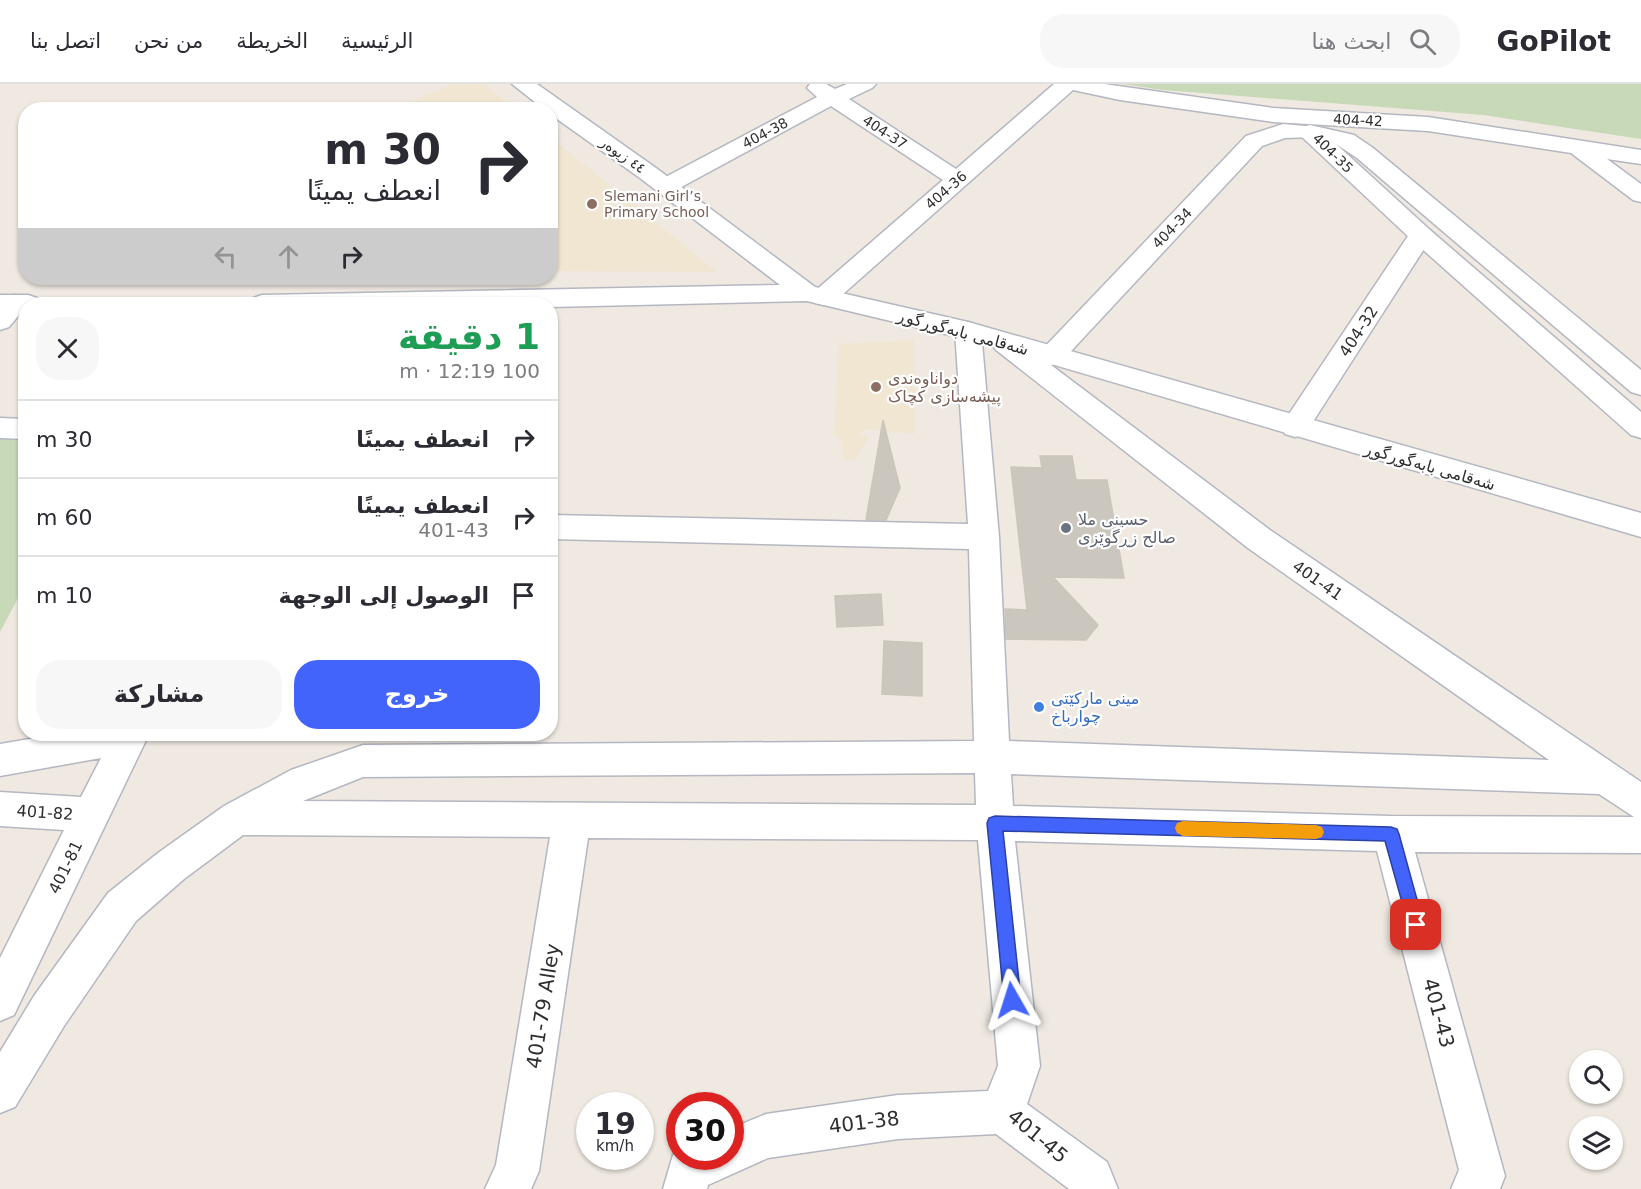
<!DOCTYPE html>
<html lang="ar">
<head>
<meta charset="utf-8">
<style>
	:root { --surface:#fff; --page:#f7f7f7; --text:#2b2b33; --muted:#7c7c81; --line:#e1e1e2; --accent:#4264fb }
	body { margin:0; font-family:"DejaVu Sans","Noto Naskh Arabic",sans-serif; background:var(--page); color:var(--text); direction:rtl; height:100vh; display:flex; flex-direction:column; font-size:22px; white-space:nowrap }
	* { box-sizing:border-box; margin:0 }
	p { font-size:20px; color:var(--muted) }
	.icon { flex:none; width:33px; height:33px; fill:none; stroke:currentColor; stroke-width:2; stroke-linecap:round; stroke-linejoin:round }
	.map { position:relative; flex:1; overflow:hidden; direction:ltr }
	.panel { position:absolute; left:18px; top:213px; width:540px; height:444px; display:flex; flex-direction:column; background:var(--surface); border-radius:24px; box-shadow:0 2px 4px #0004; direction:rtl }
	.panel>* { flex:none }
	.hud { position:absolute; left:18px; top:18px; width:540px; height:183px; border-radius:24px; box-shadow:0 2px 4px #0004; direction:rtl; background:#fff; color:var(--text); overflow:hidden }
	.controls { position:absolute; left:1569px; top:966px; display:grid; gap:12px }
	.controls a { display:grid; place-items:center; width:54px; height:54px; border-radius:50%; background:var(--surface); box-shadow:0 2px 4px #0004; font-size:30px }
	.speed { position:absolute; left:576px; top:1008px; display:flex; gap:12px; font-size:30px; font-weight:700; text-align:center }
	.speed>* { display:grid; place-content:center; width:78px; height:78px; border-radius:50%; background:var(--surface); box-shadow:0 2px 4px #0004; line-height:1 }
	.speed small { font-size:15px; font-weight:400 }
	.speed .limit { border:9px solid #d22; background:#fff; color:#111 }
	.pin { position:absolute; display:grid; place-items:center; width:51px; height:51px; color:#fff; margin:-26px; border-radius:12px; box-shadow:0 3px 9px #0006 }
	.me { position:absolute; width:66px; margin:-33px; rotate:354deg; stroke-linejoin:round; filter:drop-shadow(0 0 4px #0008) }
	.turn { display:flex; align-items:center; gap:21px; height:126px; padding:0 18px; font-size:27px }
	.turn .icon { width:78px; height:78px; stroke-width:2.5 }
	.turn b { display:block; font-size:42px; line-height:51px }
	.lanes { display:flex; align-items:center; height:57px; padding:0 18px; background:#0003; justify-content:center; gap:30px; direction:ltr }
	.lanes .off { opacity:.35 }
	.round { display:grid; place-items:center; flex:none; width:63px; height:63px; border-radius:24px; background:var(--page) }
	.head { display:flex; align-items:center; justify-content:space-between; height:102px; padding:0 18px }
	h1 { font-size:36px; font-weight:600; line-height:45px; color:#1e9e55 }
	.cta { display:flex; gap:12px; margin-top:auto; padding:12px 18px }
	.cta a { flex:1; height:69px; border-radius:24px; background:var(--accent); color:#fff; font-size:24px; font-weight:600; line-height:69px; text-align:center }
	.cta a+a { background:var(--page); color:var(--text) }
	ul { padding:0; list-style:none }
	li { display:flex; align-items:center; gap:18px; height:78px; padding:0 18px; border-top:2px solid var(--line) }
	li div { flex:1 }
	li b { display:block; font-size:22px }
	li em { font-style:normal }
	header { display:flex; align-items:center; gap:36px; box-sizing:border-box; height:84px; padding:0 30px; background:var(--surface); border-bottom:2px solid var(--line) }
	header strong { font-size:28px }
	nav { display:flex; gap:33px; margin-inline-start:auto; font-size:21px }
	.search { width:420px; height:54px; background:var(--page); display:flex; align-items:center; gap:15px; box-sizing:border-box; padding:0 21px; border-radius:24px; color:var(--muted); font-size:22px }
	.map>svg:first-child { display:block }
	.education { fill:#f0e6d1 }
	.cemetery { fill:#c8d9b8 }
	.building { fill:#cbc7bf; stroke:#cbc5ba; stroke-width:1.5 }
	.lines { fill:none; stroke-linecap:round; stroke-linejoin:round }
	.minor-casing { stroke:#b4b7c1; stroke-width:3 }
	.tertiary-casing { stroke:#b4b7c1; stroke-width:3 }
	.minor { fill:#fff; fill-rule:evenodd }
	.tertiary { fill:#fff; fill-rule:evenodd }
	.route { fill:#4264fb; stroke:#2b41a3; stroke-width:1.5 }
	.slow { fill:#f59e0b }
	.education-dot { fill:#8d6e63; stroke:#fff; stroke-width:2 }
	.worship-dot { fill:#6b7280; stroke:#fff; stroke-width:2 }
	.shop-dot { fill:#3f7fe0; stroke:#fff; stroke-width:2 }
	.labels { text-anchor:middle; stroke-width:4.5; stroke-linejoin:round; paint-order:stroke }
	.far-street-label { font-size:14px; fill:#2e2e2e; stroke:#fff }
	.far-education-label { font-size:14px; fill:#785e54; stroke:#fff; text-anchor:start }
	.street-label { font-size:16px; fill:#2e2e2e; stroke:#fff }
	.education-label { font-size:16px; fill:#785e54; stroke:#fff; text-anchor:start }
	.worship-label { font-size:16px; fill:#5b616d; stroke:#fff; text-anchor:start }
	.shop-label { font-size:16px; fill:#366cbe; stroke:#fff; text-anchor:start }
	.near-street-label { font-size:20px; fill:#2e2e2e; stroke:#fff }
</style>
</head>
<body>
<header>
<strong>GoPilot</strong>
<div class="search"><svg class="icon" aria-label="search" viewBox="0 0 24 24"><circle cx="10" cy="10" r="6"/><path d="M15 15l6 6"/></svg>ابحث هنا</div>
<nav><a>الرئيسية</a><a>الخريطة</a><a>من نحن</a><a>اتصل بنا</a></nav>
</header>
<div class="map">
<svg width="1641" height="1105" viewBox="0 0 1641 1105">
	<rect width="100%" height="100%" fill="#efe9e1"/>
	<g class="education">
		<path d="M454,0H484L516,25H391Z"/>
		<path d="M550,54H551L717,188L551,187Z"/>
		<path d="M914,256L915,350L865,345L859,351L869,352L855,377L843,374L841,355L834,351L839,260Z"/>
	</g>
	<g class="cemetery">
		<path d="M1122,0H1641V55L1483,31L1163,6Z"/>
		<path d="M0,350L26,352L25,501L0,548Z"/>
	</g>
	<g class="building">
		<path d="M883,336L900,404L886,436H866Z"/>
		<path d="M1040,372H1072L1076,396H1107L1124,494L1053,493L1098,541L1086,556L1006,555L1005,525L1027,526L1011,383L1042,384Z"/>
		<path d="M881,510L883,541L837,543L835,512Z"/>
		<path d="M884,557L922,559V612L882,610Z"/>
	</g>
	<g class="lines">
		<g class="minor-casing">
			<g id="minor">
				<path d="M810,0H826L835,5L847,0H876L872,4L849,15L956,85L1054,0H1104L1273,24L1428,33L1641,66V80L1607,75L1641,100V118L1633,116L1571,69L1428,47L1273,38L1120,16L1073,6L833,219L824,221L815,219L811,213L815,207L943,96L831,22L674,107L666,109L658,107L654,102L658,97L817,13L807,4Z"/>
				<path d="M1283,40L1316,43L1319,48L1316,53L1285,54L1262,62L1060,279L1051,281L1270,446L1641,698V769L1415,768L1505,1092L1500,1105H1451L1459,1086L1377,767L1015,757L1040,982L1027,1020L1107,1078L1118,1105H1069L996,1050L898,1055L768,1074L708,1101L707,1105H663L673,1071L680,1068V1072H730V1045L766,1030L898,1011L988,1007L998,982L978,756L588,754L539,1087L531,1105H485L496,1081L550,753L243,751L184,795L136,837L64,942L15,1023L0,1029V968L34,912L108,809L158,769L224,722L291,686L363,661L974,657L969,465L550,455V431L968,440L955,247L959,241L968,238L977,241L981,247L999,453L1009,657L1549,676L1248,464L996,266L992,260L996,254C1013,249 1024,261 1037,271L1246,52ZM975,689L976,721L303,717L363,693ZM1011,690L1599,710L1634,733L1391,732L1013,722Z"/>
				<path d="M1421,143L1430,146L1433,151L1305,350L1295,353L1285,350L1281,343L1285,336L1412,146Z"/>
				<path d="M15,211L24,214L28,220L9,243L0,246V220L6,214Z"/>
				<path d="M0,334L26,335V355L0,354Z"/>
				<path d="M59,650H149L14,931L0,937V874L64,746L0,742V708L81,713L101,674L0,692V660Z"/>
			</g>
		</g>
		<g class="tertiary-casing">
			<g id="tertiary">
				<path d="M512,0H537L656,84L815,203L968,238L1641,429V453L966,255L807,217L550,223V220H249L253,214L262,211L780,201L640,94L550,30V26H545Z"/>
				<path d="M1310,41L1354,51L1373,64L1641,286V311L1631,308L1357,74L1336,60L1430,146L1641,328V354L1631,351L1412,156L1302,53L1299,48L1302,43Z"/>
				<path d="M0,211H28L37,214L41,220H26V229H0Z"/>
			</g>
		</g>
		<use href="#minor" class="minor"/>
		<use href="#tertiary" class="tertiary"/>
	</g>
	<path class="route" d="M995,732L1391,743L1397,745L1399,750L1424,841L1421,847L1416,849L1410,847L1385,757L1003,747L1021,916L1018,922L1012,924L1006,922L1004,916L987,739L989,734Z"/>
	<path class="slow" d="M1183,737L1316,741L1322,743L1324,748L1322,753L1316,755L1183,752L1177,749L1175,744L1177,739Z"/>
	<g class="education-dot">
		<circle cx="592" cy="120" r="6"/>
		<circle cx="876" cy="303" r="6"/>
	</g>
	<circle class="worship-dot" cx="1066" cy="444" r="6"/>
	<circle class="shop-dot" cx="1039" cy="623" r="6"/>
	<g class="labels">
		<g class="far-street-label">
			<text transform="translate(1358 36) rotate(3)" y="5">404-42</text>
			<text transform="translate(885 48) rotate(33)" y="5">404-37</text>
			<text transform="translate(765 49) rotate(-28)" y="5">404-38</text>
			<text transform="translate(1333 69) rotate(44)" y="5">404-35</text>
			<text transform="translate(623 71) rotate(35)" y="5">٤٤ زیوەر</text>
			<text transform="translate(946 106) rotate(-41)" y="5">404-36</text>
			<text transform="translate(1172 144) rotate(-46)" y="5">404-34</text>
		</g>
		<g class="far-education-label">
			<text x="604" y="117">Slemani Girl’s<tspan x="604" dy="16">Primary School</tspan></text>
		</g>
		<g class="street-label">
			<text transform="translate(1358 247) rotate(-57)" y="6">404-32</text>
			<text transform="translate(963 248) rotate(15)" y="6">شەقامی بابەگوڕگوڕ</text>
			<text transform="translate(1430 382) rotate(16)" y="6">شەقامی بابەگوڕگوڕ</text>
			<text transform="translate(1318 496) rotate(35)" y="6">401-41</text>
			<text transform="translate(45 728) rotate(4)" y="6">401-82</text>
			<text transform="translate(65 783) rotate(-64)" y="6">401-81</text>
		</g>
		<g class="education-label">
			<text x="888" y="300">دواناوەندی<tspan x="888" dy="18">پیشەسازی کچاک</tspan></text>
		</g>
		<g class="worship-label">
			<text x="1078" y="441">حسینی ملا<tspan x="1078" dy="18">صالح زڕگوێزی</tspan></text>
		</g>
		<g class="shop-label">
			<text x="1051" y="620">مینی مارکێتی<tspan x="1051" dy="18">چوارباخ</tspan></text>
		</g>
		<g class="near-street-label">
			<text transform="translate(543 922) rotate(-81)" y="7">401-79 Alley</text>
			<text transform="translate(1439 929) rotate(75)" y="7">401-43</text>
			<text transform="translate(864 1038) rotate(-7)" y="7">401-38</text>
			<text transform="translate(1038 1052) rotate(40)" y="7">401-45</text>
		</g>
	</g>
</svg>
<div class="controls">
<a><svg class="icon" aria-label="search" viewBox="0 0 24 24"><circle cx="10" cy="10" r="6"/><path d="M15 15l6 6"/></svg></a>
<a><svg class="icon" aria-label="layers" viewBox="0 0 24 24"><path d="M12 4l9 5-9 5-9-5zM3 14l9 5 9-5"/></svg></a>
</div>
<div class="speed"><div>19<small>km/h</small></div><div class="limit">30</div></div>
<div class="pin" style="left:1416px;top:841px;background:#d93025"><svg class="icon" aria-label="arrive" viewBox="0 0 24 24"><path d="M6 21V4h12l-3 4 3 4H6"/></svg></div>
<svg class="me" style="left:1012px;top:916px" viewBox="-20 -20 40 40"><path d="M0-17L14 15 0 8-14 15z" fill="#4264fb" stroke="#fff" stroke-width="4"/></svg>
<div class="hud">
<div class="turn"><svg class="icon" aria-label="right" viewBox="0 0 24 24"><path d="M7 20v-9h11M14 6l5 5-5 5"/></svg><div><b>30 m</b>انعطف يمينًا</div></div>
<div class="lanes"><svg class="icon off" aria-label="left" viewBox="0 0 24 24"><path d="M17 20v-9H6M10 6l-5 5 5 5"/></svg><svg class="icon off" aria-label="ahead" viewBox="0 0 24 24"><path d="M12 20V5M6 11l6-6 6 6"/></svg><svg class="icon" aria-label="right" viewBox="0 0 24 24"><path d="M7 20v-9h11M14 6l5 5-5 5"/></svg></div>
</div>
<section class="panel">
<div class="head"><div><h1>1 دقيقة</h1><p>100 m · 12:19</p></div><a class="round"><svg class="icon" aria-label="close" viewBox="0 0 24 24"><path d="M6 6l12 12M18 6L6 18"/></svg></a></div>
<ul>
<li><svg class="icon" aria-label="right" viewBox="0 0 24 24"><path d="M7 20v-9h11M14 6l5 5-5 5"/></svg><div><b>انعطف يمينًا</b></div><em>30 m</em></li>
<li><svg class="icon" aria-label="right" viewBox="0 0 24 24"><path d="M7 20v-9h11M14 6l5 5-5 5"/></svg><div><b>انعطف يمينًا</b><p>401-43</p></div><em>60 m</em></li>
<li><svg class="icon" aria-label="arrive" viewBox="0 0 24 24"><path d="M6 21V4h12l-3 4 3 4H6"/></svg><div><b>الوصول إلى الوجهة</b></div><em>10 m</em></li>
</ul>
<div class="cta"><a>خروج</a><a>مشاركة</a></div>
</section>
</div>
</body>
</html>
